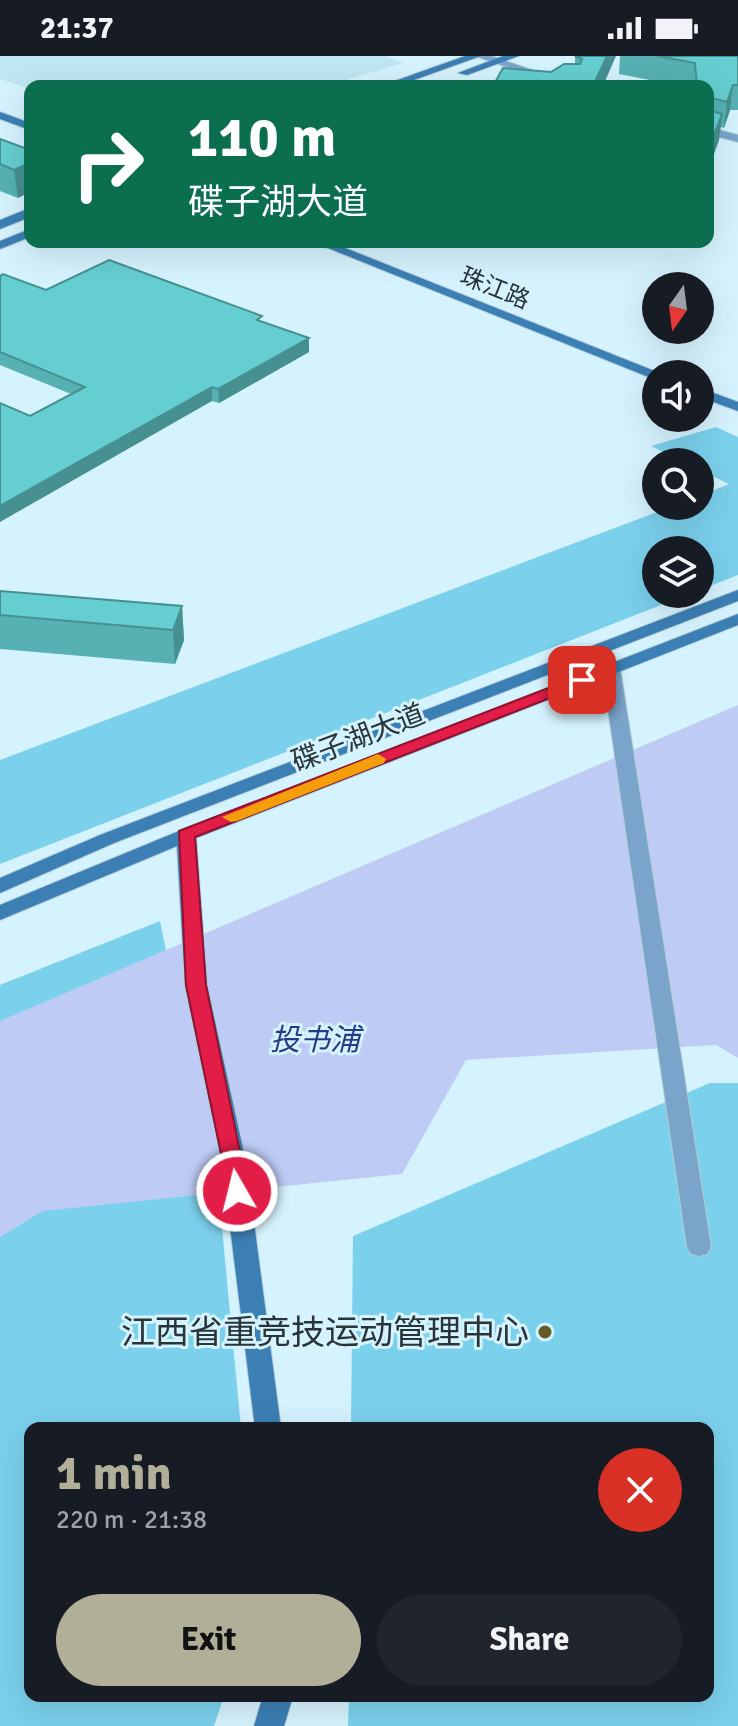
<!DOCTYPE html>
<html lang="en">
<head>
<meta charset="utf-8">
<style>
	:root { --surface:#171b24; --page:#20242c; --text:#f1f3f6; --muted:#9ea1a6; --accent:#b2af99 }
	body { margin:0; font-family:Signika,"Noto Sans SC",sans-serif; background:var(--page); color:var(--text); height:100vh; display:flex; flex-direction:column; font-size:30px; white-space:nowrap }
	* { box-sizing:border-box; margin:0 }
	p { font-size:26px; color:var(--muted) }
	.icon { flex:none; width:44px; height:44px; fill:none; stroke:currentColor; stroke-width:2; stroke-linecap:round; stroke-linejoin:round }
	.map { position:relative; flex:1; overflow:hidden }
	.details { position:absolute; left:24px; top:1366px; width:690px; height:280px; display:flex; flex-direction:column; background:var(--surface); border-radius:16px; box-shadow:0 8px 32px #0002 }
	.details>* { flex:none }
	.top-card { position:absolute; left:24px; top:24px; width:690px; height:168px; border-radius:16px; box-shadow:0 8px 32px #0002; background:#0b6e4f; color:#fff; overflow:hidden }
	.needle { width:52px; rotate:194deg }
	.tools { position:absolute; left:642px; top:216px; display:grid; gap:16px }
	.tools a { display:grid; place-items:center; width:72px; height:72px; border-radius:50%; background:var(--surface); box-shadow:0 8px 32px #0002; font-size:40px }
	.pin { position:absolute; display:grid; place-items:center; width:68px; height:68px; color:#fff; margin:-34px; border-radius:16px; box-shadow:0 4px 12px #0006 }
	.me { position:absolute; width:88px; margin:-44px; rotate:352deg; stroke-linejoin:round; filter:drop-shadow(0 0 6px #0008) }
	.turn { display:flex; align-items:center; gap:28px; height:168px; padding:0 32px; font-size:36px }
	.turn .icon { width:104px; height:104px; stroke-width:2.5 }
	.turn b { display:block; font-size:56px; line-height:68px }
	.round { display:grid; place-items:center; flex:none; width:84px; height:84px; border-radius:42px; background:var(--page) }
	.head { display:flex; align-items:center; justify-content:space-between; height:136px; padding:0 32px }
	h1 { font-size:48px; font-weight:700; line-height:60px; color:var(--accent) }
	.primary-button { display:flex; gap:16px; margin-top:auto; padding:16px 32px }
	.primary-button a { flex:1; height:92px; border-radius:48px; background:var(--accent); color:#111; font-size:32px; font-weight:700; line-height:92px; text-align:center }
	.primary-button a+a { background:var(--page); color:var(--text) }
	.status { display:flex; justify-content:space-between; align-items:center; height:56px; padding:0 40px; background:var(--surface); direction:ltr }
	.status svg { height:22px; fill:currentColor }
	.map>svg:first-child { display:block }
	.built { fill:#c0e6f3 }
	.green { fill:#7bd0ec }
	.water { fill:#beccf5 }
	.lines { fill:none; stroke-linecap:round; stroke-linejoin:round }
	.minor-casing { stroke:#b2cdd6; stroke-width:2 }
	.tertiary-casing { stroke:#b2cdd6; stroke-width:2 }
	.secondary-casing { stroke:#b2cdd6; stroke-width:2 }
	.minor { fill:#7aa4c9; fill-rule:evenodd }
	.tertiary { fill:#7aa4c9; fill-rule:evenodd }
	.secondary { fill:#3c7fb5; fill-rule:evenodd }
	.wall { fill:#57b1b3 }
	.shaded-wall { fill:#479092 }
	.building { fill:#65ced0; stroke:#479092; stroke-width:2 }
	.route { fill:#e11d48; stroke:#92132f; stroke-width:2 }
	.slow { fill:#f59e0b }
	.poi-dot { fill:#645c28; stroke:#d5f3fe; stroke-width:3 }
	.labels { text-anchor:middle; stroke-width:6; stroke-linejoin:round; paint-order:stroke }
	.far-street-label { font-size:24px; fill:#283438; stroke:#d5f3fe }
	.street-label { font-size:28px; fill:#283438; stroke:#d5f3fe }
	.water-label { font-size:30px; font-style:italic; fill:#283a85; stroke:#d5f3fe }
	.near-poi-label { font-size:34px; fill:#283438; stroke:#d5f3fe; text-anchor:end }
</style>
</head>
<body>
<div class="status"><b>21:37</b><svg viewBox="0 0 49 12"><path d="M0 12V9h3v3zM5 12V6h3v6zM10 12V3h3v9zM15 12V0h3v12zM26 1h20v11H26zM47 4h2v5h-2z"/></svg></div>
<div class="map">
<svg width="738" height="1670" viewBox="0 0 738 1670">
	<rect width="100%" height="100%" fill="#d5f3fe"/>
	<path class="built" d="M0,0H386L403,7L325,30H30V33L0,23Z"/>
	<g class="green">
		<path d="M716,371L738,381V519L700,534V494H656V538H689L0,808V704L673,450H700V440L729,428L700,414V406H684L651,390Z"/>
		<path d="M160,865L222,1172L241,1372H30V1640H224L214,1670H0V929Z"/>
		<path d="M710,1027H738V1670H348L349,1640H708V1372H351L353,1180Z"/>
	</g>
	<path class="water" d="M738,649V1002L716,989L466,1004L402,1118L43,1155L0,1181V965Z"/>
	<g class="lines">
		<g class="minor-casing">
			<path id="minor" d="M611,607L620,612L711,1191L707,1198L699,1200L691,1198L687,1191L602,612Z"/>
		</g>
		<g class="tertiary-casing">
			<g id="tertiary">
				<path d="M475,0H491L578,30H562Z"/>
				<path d="M708,71L738,79V86L708,78Z"/>
			</g>
		</g>
		<g class="secondary-casing">
			<g id="secondary">
				<path d="M465,0H481L397,30H381Z"/>
				<path d="M503,0H519L467,19L458,17Z"/>
				<path d="M0,56L30,67V74L0,63Z"/>
				<path d="M30,152V161L0,173V164Z"/>
				<path d="M30,173V181L0,193V185Z"/>
				<path d="M313,186H330L662,318H656V323L651,322Z"/>
				<path d="M700,332L738,346V355L700,341Z"/>
				<path d="M738,534V545L114,787L0,837V822L100,779Z"/>
				<path d="M738,558V569L196,782L207,929L246,1106L281,1372H255L222,1106L185,929L177,790L0,864V849L179,775Z"/>
				<path d="M263,1640H293L284,1670H254Z"/>
			</g>
		</g>
		<use href="#minor" class="minor"/>
		<use href="#tertiary" class="tertiary"/>
		<use href="#secondary" class="secondary"/>
	</g>
	<g class="wall">
		<path d="M575,0H616L551,16L575,8Z"/>
		<path d="M620,0H738V54H730L724,72L721,71L719,84L708,114V30H681L619,18Z"/>
		<path d="M0,83L30,94V136L18,142L0,135Z"/>
		<path d="M0,220L46,234L263,266L309,282V296L219,347L212,345L30,360L71,338L0,309Z"/>
		<path d="M0,535L182,550L184,584L175,608L0,593Z"/>
	</g>
	<g class="shaded-wall">
		<path d="M607,0H616L603,30H593Z"/>
		<path d="M733,29L730,54L724,72L727,46Z"/>
		<path d="M712,42L709,68L708,45Z"/>
		<path d="M722,58L719,84L708,114V95Z"/>
		<path d="M30,107V136L18,142L14,114Z"/>
		<path d="M309,282V296L219,347L218,333Z"/>
		<path d="M212,331V345L0,466V450Z"/>
		<path d="M182,550L184,584L175,608L173,574Z"/>
	</g>
	<g class="building">
		<path d="M575,0H607L593,30H493L503,12L551,16L564,8H580L582,3Z"/>
		<path d="M657,0H738V29H733L727,46L712,42L708,45V30H697L695,7Z"/>
		<path d="M708,48V54L722,58L708,95Z"/>
		<path d="M0,83L30,94V107L14,114L0,108Z"/>
		<path d="M109,204L262,260L257,264L309,282L218,333L212,331L0,450V347L30,360L85,331L0,296V220L3,218L46,234Z"/>
		<path d="M0,535L182,550L173,574L0,559Z"/>
	</g>
	<path class="route" d="M582,619L590,624L588,627L195,781L206,929L248,1135L245,1141H230L186,929L179,775Z"/>
	<path class="slow" d="M378,698L386,703L384,707L237,765L231,766L222,761Z"/>
	<circle class="poi-dot" cx="545" cy="1276" r="8"/>
	<g class="labels">
		<g class="far-street-label">
			<text transform="translate(495 232) rotate(22)" y="8">珠江路</text>
		</g>
		<g class="street-label">
			<text transform="translate(358 681) rotate(-21)" y="10">碟子湖大道</text>
		</g>
		<g class="water-label">
			<text x="315" y="994">投书浦</text>
		</g>
		<g class="near-poi-label">
			<text x="529" y="1288">江西省重竞技运动管理中心</text>
		</g>
	</g>
</svg>
<div class="tools">
<a><svg class="needle" viewBox="-14 -14 28 28"><path d="M0-13l5 13h-10z" fill="#e53935"/><path d="M0 13l5-13h-10z" fill="#9ea1a6"/></svg></a>
<a><svg class="icon" aria-label="sound" viewBox="0 0 24 24"><path d="M4 9h4l5-4v14l-5-4H4zM17 9q2 3 0 6"/></svg></a>
<a><svg class="icon" aria-label="search" viewBox="0 0 24 24"><circle cx="10" cy="10" r="6"/><path d="M15 15l6 6"/></svg></a>
<a><svg class="icon" aria-label="layers" viewBox="0 0 24 24"><path d="M12 4l9 5-9 5-9-5zM3 14l9 5 9-5"/></svg></a>
</div>
<div class="pin" style="left:582px;top:624px;background:#d93025"><svg class="icon" aria-label="arrive" viewBox="0 0 24 24"><path d="M6 21V4h12l-3 4 3 4H6"/></svg></div>
<svg class="me" style="left:237px;top:1135px" viewBox="-20 -20 40 40"><circle r="17" fill="#e11d48" stroke="#fff" stroke-width="3"/><path d="M0-11L8 9 0 5-8 9z" fill="#fff"/></svg>
<div class="top-card">
<div class="turn"><svg class="icon" aria-label="right" viewBox="0 0 24 24"><path d="M7 20v-9h11M14 6l5 5-5 5"/></svg><div><b>110 m</b>碟子湖大道</div></div>
</div>
<section class="details">
<div class="head"><div><h1>1 min</h1><p>220 m · 21:38</p></div><a class="round" style="background:#d93025;color:#fff"><svg class="icon" aria-label="close" viewBox="0 0 24 24"><path d="M6 6l12 12M18 6L6 18"/></svg></a></div>
<div class="primary-button"><a>Exit</a><a>Share</a></div>
</section>
</div>
</body>
</html>
